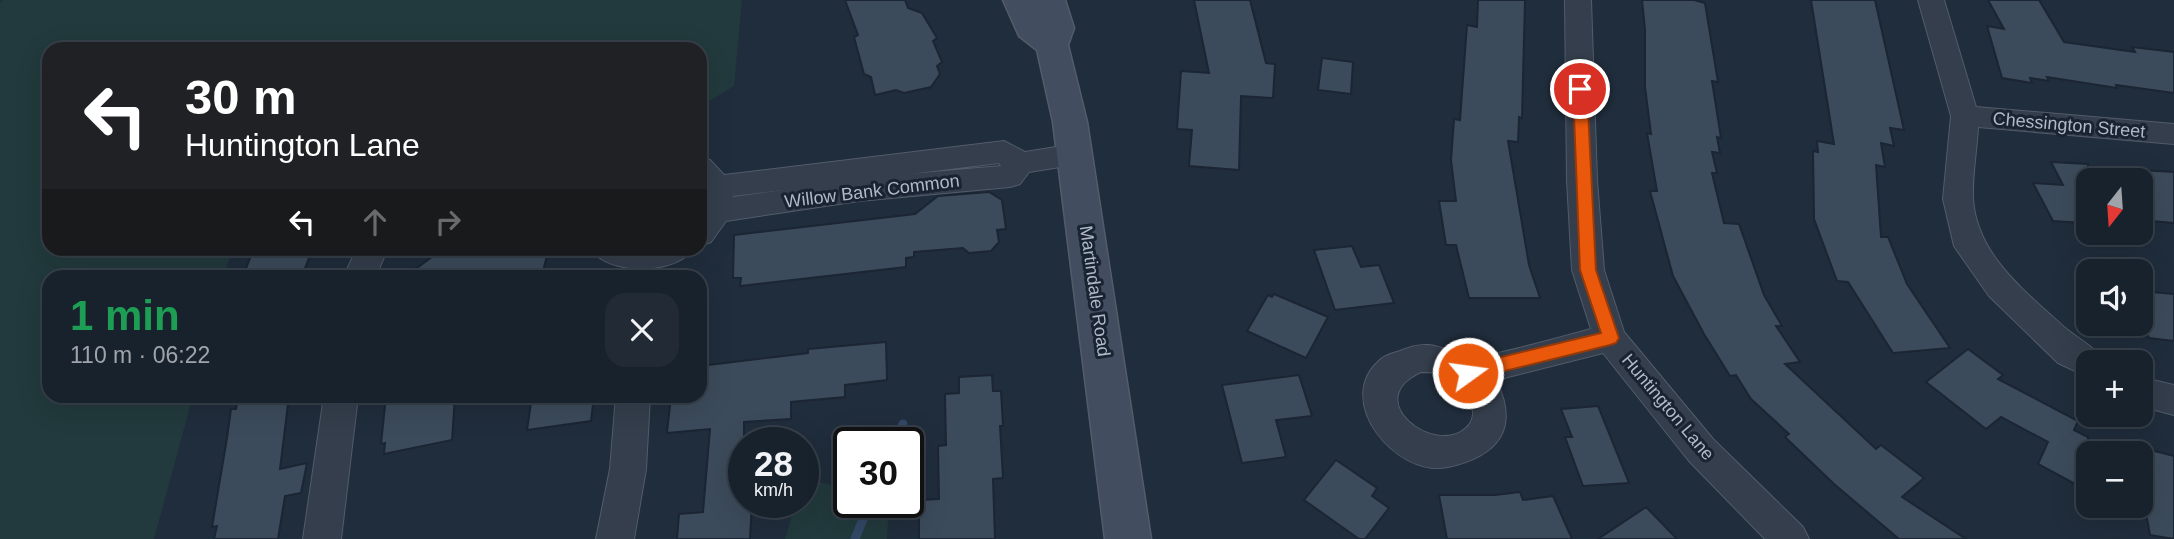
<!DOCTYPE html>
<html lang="en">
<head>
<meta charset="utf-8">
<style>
	:root { --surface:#18222d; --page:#212a35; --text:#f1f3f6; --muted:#9fa4aa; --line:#363f49 }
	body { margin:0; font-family:Helvetica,sans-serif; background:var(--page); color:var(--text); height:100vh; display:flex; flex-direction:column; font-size:26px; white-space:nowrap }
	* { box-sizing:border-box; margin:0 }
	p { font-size:23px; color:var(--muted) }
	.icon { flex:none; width:38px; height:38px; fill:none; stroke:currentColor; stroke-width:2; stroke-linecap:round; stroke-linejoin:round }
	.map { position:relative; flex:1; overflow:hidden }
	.details { position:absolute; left:42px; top:270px; width:665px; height:133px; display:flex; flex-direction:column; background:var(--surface); border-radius:21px; box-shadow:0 7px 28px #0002,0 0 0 2px var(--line) }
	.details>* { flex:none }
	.banner { position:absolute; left:42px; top:42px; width:665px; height:214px; border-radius:21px; box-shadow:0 7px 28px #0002,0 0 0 2px var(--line); background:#202124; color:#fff; overflow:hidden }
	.needle { width:46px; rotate:197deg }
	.controls { position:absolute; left:2076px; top:168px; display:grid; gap:14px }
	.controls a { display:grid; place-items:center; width:77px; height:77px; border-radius:14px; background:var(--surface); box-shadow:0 7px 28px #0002,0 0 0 2px var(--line); font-size:35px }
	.speed { position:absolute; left:728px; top:427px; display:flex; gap:14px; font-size:35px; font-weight:700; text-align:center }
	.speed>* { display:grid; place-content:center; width:91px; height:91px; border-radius:50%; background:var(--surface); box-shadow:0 7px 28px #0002,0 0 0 2px var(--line); line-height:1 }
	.speed small { font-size:18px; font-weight:400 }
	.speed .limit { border:4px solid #111; border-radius:10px; background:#fff; color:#111 }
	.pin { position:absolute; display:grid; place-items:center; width:60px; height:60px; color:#fff; margin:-30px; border:4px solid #fff; border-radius:50%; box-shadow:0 2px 7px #0007 }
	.me { position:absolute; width:77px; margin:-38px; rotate:76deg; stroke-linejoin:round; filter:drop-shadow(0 0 5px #0008) }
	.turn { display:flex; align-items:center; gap:24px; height:147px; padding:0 28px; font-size:32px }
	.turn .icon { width:91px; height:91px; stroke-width:2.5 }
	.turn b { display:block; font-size:49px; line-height:60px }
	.lanes { display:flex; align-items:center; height:66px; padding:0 28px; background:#0003; justify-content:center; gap:35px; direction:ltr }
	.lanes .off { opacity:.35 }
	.round { display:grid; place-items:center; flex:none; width:74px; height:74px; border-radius:21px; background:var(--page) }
	.head { display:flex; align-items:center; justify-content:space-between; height:119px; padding:0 28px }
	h1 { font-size:42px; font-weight:800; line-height:52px; color:#1e9e55 }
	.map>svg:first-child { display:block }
	.green { fill:#223a3d }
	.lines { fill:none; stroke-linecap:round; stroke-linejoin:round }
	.stream { stroke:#324865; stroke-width:9 }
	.building { fill:#3c4b5b; stroke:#1b2533; stroke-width:2 }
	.street-casing { stroke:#525c6a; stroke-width:2 }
	.secondary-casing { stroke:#525c6a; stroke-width:3 }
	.street { fill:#343e4c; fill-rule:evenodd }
	.secondary { fill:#424d5f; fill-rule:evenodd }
	.route { fill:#ea580c; stroke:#983908; stroke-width:2 }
	.labels { text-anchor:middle; stroke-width:6; stroke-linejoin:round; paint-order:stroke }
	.street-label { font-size:18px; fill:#afb9c8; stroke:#1a2331 }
</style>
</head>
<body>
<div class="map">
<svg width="2174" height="539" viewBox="0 0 2174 539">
	<rect width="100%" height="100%" fill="#202d3c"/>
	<g class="green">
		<path d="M3,0H742L734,86L700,107V49H49V248L232,249L224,276H49V396H193L154,539H0V3Z"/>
		<path d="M803,478L849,489V502H889L887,539H785L796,502H803Z"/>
	</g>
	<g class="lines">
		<g class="stream">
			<path d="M895,443L903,424"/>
			<path d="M855,539L870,502"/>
		</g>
	</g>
	<g class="building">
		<path d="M845,0H905L908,8L922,13L937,38L933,41L942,62L937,66L940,74L931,87L904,93L896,90L875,95L871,77L864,74L854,37L858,35Z"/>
		<path d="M1194,0H1250L1266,63L1275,64L1273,98L1241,96L1239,170L1189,166L1192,130L1177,129L1181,71L1209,73Z"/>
		<path d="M1478,0H1525L1522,118L1519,117L1518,142L1508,141L1529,265L1540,298H1469L1456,245H1446L1439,201H1456L1451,160L1454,119L1460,120L1467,25L1477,27Z"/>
		<path d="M1642,0H1694L1705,3L1718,82L1712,81L1721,138L1717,137L1720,153L1712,152L1717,173H1712L1724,223L1739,224L1764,295L1782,326H1776L1800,362L1785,364L1876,449L1881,445L1924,478L1902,497L1966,539H1899L1834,484L1785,437L1789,434L1751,399L1736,375L1730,376L1704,334L1673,276L1650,191H1657L1647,133L1651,134L1645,87V30Z"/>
		<path d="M1811,0H1875L1904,130L1890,128L1894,146L1881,143L1885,167L1876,165L1881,237H1888L1907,284L1950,348L1893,353L1848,282L1837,281L1814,219L1813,151L1818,152L1817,141L1834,144Z"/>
		<path d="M1988,0H2039L2064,42L2135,52L2132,47L2174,52V93L2116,85L2117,88L2047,77L2049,81L2030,78L2032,83L2002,78L1987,26L2004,29Z"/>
		<path d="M1322,58L1353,62L1351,94L1318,90Z"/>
		<path d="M2051,162L2088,164V230L2084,223L2053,221L2033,183L2063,185Z"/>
		<path d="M2140,170L2174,172V223L2140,220Z"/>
		<path d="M989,192L1002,200L1006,229L997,230L999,242L991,251L969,253L963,248L914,252V257L906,258V267L740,286L741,278H733L734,235L915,214L938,196Z"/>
		<path d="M1352,246L1361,267L1379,265L1394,303L1335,310L1314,250Z"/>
		<path d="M254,248H313L302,276H243Z"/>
		<path d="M444,248H549L542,275L406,276Z"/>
		<path d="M2140,291L2174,294V341L2149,338L2140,322Z"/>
		<path d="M1274,294L1328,317L1306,358L1247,331L1268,295L1272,297Z"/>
		<path d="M886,342L887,380L845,385V397L791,402V419L744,422V502H752L750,539H677L679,514L703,512L710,429L667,433L671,396H700V366L808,353V349Z"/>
		<path d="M1968,349L2003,375L1998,379L2078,421L2074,430L2088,437V491L2038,464L2048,442L2001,417L1986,429L1926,382Z"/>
		<path d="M992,375L993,391H1001L1003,426H1000L1003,478L993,479L995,539H919V500L939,499L938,446L946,445L945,394L959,393V377Z"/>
		<path d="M1299,375L1312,416L1276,420L1286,457L1242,463L1222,385Z"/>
		<path d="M238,396H289L280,469L307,463L301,493L285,496L278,539H214L217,526L212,527L227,438L231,409H236Z"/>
		<path d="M386,396H455L452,440L384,454L385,443L381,444Z"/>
		<path d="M532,396H594L591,421L527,430Z"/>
		<path d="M1598,406L1629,483L1583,486L1565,437H1572L1561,409Z"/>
		<path d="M2143,448L2174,456V539L2150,535L2147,518L2140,516V454L2145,455Z"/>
		<path d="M1336,460L1377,488L1372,496L1389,508L1365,539H1359L1304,500Z"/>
		<path d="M1520,492L1523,500L1553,496L1572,539H1447L1439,495H1495Z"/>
		<path d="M1646,507L1677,539H1598Z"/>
	</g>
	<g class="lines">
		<g class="street-casing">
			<g id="street">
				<path d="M1565,0H1591L1597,180L1604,270L1624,332L1713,439L1803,527L1809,539H1765L1689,461L1603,353L1496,380C1520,429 1498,456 1448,467C1397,478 1331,400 1381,359C1386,355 1394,353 1400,351C1432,337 1443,351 1472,357C1483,359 1572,334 1591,329L1572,270L1567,180ZM1421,372C1429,372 1439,372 1447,376C1463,384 1484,412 1466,428C1435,457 1359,400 1421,372Z"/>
				<path d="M1918,0H1944L1976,107L2174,124V144L1978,127C1977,150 1972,175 1973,198C1976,255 2026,292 2064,327C2077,338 2098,349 2104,362H2088V377L2058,363L1989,296L1954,246L1943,199L1951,116Z"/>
				<path d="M1004,141L1025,152L1075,144L1085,147L1090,155L1085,163L1029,172L1020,184L1010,187L859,201L726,221L711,242L700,246V212L703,200L700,157L710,160L724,175ZM999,163L1001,166L910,174ZM783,190L733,197V196Z"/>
				<path d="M357,248H388L376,276H344Z"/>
				<path d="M591,248H693C679,275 605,276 591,248Z"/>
				<path d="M2140,377L2174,385V415L2140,406Z"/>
				<path d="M324,396H358L341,539H303Z"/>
				<path d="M616,396H650L646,469L634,539H596L610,469Z"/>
			</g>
		</g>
		<g class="secondary-casing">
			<path id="secondary" d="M1003,0H1065L1074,28L1068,45L1087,122L1151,539H1105L1053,122L1037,50L1019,36Z"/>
		</g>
		<use href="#street" class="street"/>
		<use href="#secondary" class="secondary"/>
	</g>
	<path class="route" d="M1580,84L1587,89L1596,270L1619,338L1616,343L1610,345L1468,380L1462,378L1460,373L1462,368L1468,365L1601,333L1580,270L1573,89Z"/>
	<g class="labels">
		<g class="street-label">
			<text transform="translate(2069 125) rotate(5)" y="6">Chessington Street</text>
			<text transform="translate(872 191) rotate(-7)" y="6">Willow Bank Common</text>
			<text transform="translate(1095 291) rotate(82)" y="6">Martindale Road</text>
			<text transform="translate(1668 407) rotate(50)" y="6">Huntington Lane</text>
		</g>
	</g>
</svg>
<div class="controls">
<a><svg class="needle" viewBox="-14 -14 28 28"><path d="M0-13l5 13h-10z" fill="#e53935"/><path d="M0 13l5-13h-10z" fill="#9fa4aa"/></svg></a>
<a><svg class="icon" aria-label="sound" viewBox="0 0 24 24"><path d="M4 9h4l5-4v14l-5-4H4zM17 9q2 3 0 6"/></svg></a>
<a>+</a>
<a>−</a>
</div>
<div class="speed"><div>28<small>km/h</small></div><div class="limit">30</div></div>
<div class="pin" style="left:1580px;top:89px;background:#d93025"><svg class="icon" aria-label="arrive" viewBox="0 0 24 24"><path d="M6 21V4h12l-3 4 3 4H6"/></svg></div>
<svg class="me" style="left:1468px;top:373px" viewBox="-20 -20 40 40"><circle r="17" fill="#ea580c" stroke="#fff" stroke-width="3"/><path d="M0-11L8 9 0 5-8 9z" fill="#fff"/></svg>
<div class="banner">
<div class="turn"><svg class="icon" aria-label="left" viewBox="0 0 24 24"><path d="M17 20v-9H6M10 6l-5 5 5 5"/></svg><div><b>30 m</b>Huntington Lane</div></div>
<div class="lanes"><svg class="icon" aria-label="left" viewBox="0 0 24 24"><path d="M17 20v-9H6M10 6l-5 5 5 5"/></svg><svg class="icon off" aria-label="ahead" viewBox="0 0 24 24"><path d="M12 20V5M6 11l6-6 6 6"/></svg><svg class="icon off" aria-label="right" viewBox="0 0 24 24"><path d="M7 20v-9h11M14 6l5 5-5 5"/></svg></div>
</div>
<section class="details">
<div class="head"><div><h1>1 min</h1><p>110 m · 06:22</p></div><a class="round"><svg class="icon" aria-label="close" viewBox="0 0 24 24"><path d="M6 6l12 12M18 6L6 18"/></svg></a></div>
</section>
</div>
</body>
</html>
